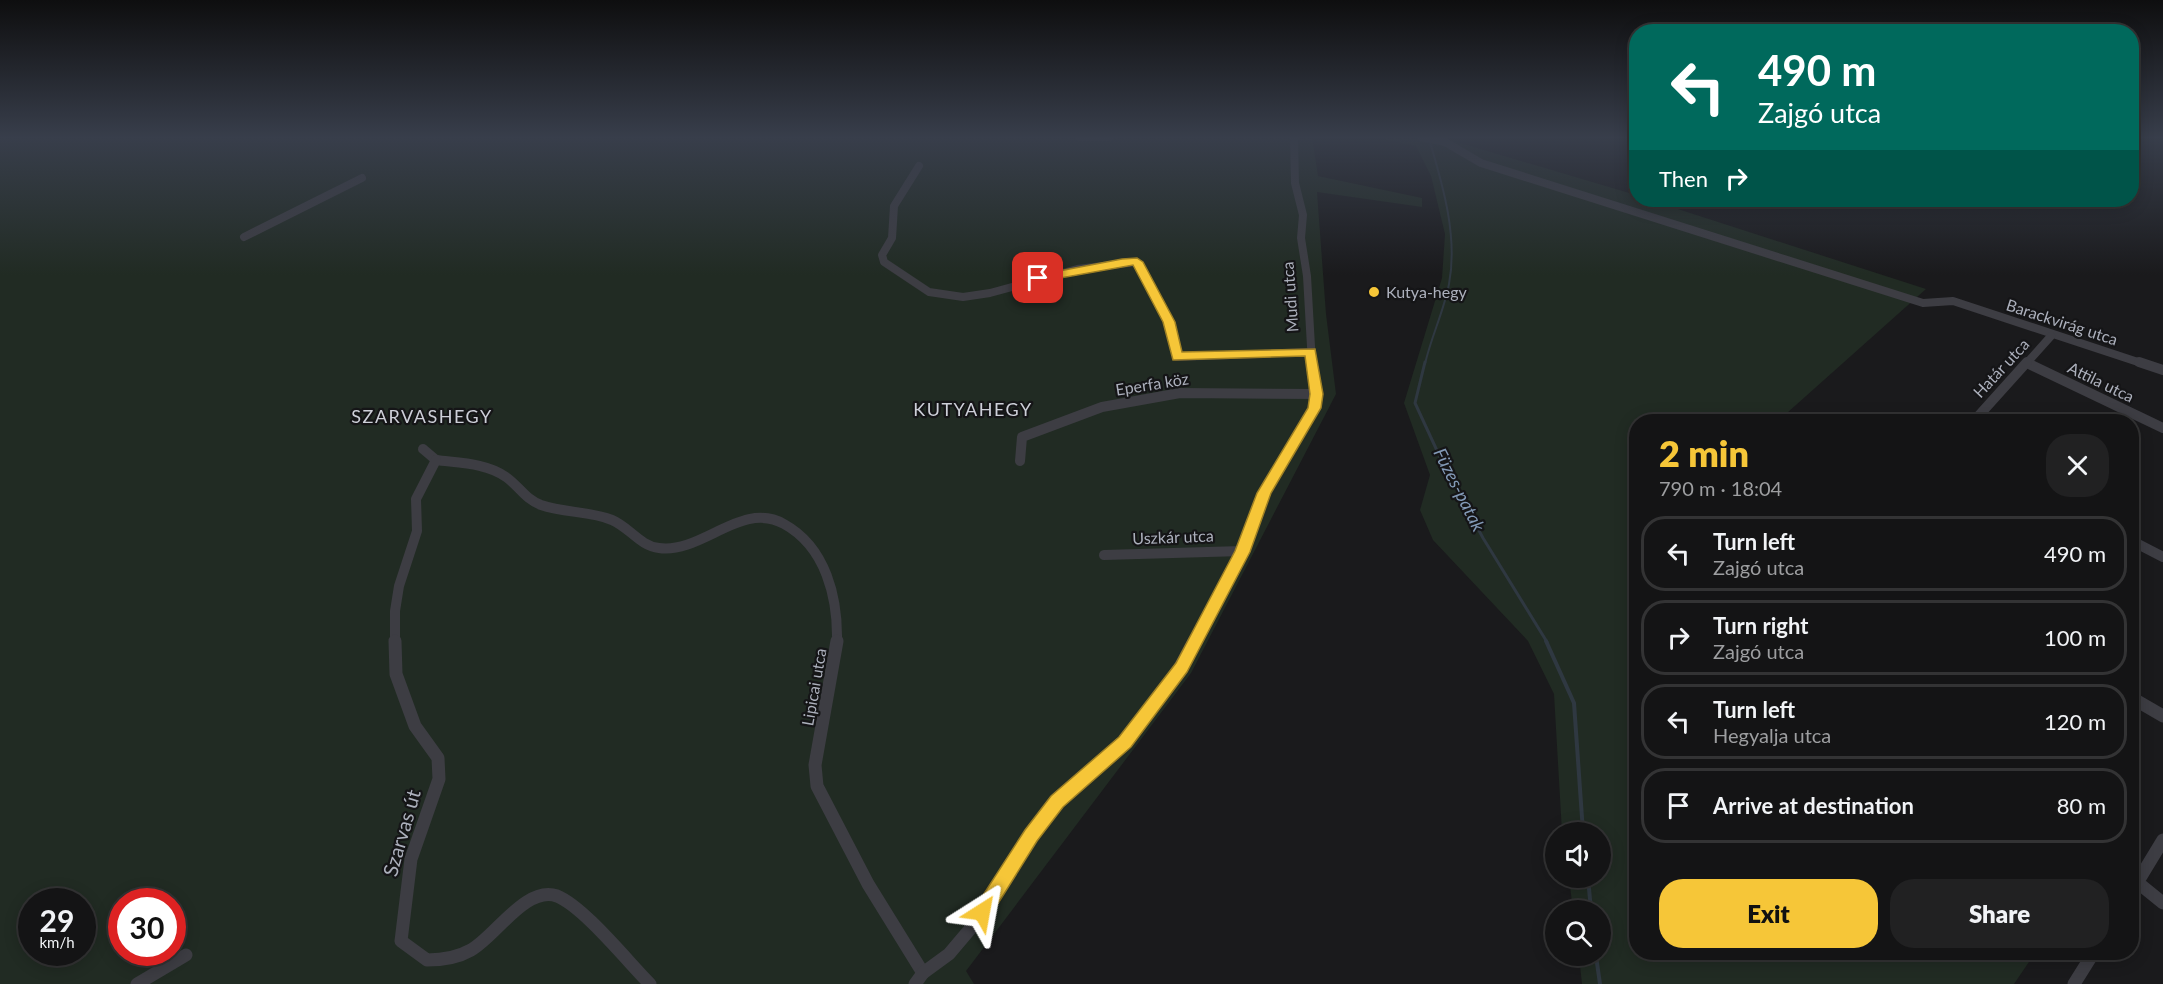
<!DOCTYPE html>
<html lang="en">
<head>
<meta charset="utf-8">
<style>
	:root { --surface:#141415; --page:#212122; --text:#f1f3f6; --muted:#9d9ea0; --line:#333334; --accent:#f6c638 }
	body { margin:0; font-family:Lato,sans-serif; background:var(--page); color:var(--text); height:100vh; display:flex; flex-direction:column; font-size:22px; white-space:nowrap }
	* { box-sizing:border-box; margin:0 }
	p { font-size:20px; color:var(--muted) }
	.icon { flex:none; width:33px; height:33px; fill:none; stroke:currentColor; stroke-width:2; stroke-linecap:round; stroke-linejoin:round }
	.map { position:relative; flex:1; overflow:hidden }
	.sheet { position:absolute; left:1629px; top:414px; width:510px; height:546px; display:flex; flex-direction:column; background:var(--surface); border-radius:24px; box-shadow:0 3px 15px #0003,0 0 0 2px var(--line) }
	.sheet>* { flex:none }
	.banner { position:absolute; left:1629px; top:24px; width:510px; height:183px; border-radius:24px; box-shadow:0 3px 15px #0003,0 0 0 2px var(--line); background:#00695c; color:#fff; overflow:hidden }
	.fabs { position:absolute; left:1545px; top:822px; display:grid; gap:12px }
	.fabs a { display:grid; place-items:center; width:66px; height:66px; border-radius:50%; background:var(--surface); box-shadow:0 3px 15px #0003,0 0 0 2px var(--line); font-size:30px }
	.speed { position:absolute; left:18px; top:888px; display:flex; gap:12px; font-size:30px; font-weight:700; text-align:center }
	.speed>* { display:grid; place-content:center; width:78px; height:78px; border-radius:50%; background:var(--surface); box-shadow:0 3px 15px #0003,0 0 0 2px var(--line); line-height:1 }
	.speed small { font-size:15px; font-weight:400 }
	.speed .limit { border:9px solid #d22; background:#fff; color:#111 }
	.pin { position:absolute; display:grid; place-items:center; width:51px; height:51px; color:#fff; margin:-26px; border-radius:12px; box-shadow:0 3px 9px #0006 }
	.me { position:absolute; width:66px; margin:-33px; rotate:34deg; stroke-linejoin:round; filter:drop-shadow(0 0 4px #0008) }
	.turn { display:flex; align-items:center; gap:21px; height:126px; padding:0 30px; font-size:27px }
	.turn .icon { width:78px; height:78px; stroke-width:2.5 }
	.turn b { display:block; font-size:42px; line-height:51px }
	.then { display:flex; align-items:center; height:57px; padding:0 30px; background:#0003; gap:12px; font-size:22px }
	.round { display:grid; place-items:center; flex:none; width:63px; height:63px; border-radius:24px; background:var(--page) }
	.summary { display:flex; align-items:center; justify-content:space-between; height:102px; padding:0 30px }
	h1 { font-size:36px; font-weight:800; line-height:45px; color:var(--accent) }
	.cta { display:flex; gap:12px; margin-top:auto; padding:12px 30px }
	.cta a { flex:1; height:69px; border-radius:24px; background:var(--accent); color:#111; font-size:24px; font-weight:800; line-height:69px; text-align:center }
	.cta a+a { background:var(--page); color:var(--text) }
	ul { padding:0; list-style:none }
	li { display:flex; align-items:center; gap:18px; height:75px; margin:0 12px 9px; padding:0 18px; border:3px solid var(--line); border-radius:24px }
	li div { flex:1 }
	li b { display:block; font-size:22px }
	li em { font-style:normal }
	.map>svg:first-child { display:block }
	.green { fill:#212b23; fill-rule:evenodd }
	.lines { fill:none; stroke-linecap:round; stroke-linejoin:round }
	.stream-far2 { stroke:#2f3841; stroke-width:2 }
	.stream-far1 { stroke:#2f3841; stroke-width:3 }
	.stream { stroke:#2f3841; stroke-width:4 }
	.minor-far2 { stroke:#3d3d43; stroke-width:8 }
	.minor-far1 { stroke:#3d3d43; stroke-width:10 }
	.minor { stroke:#3d3d43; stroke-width:13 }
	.route { fill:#f6c638; stroke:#a08124; stroke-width:1.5 }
	.poi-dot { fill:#f6c638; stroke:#151517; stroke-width:2 }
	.labels { text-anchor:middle; stroke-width:4.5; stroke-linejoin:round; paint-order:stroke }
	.poi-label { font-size:16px; fill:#acb0bc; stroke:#151517; text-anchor:start }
	.street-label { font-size:16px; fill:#acb0bc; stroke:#151517 }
	.neighbourhood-label { font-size:18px; letter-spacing:1.5px; fill:#cdcfd8; stroke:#151517 }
	.water-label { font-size:18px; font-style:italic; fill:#839ab7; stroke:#151517 }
	.near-street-label { font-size:20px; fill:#acb0bc; stroke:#151517 }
</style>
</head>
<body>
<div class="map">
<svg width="2163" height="984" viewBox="0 0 2163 984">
	<rect width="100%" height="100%" fill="#1a1a1c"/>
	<g class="green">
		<path d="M0,137H1312L1318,176L1422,198V207L1317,192L1326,314L1336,394L1191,673L966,971L974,984H0ZM32,902H82V952H32ZM122,902H172V952H122Z"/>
		<path d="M1374,137H1440L1636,195V200H1650L1926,289L1778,421L1636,422V952L2035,953L2014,984H1582L1579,956H1600V910H1573L1569,878H1600V832H1562L1554,694L1528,641L1433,540L1420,510L1430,475L1404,403L1442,278L1445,234L1431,176L1416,146Z"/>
	</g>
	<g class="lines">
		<path class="stream-far2" d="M1425,364C1431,337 1444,311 1449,284C1458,237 1443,186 1430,142"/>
		<path class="stream-far1" d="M1425,362L1415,403L1445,468L1483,538L1547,642"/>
		<g class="stream">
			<path d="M1546,641L1574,703L1583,832"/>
			<path d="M1588,878L1591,910"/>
			<path d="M1596,956L1600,984"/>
		</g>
		<g class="minor-far2">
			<path d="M1079,137H1110"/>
			<path d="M1294,137L1295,183L1303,215L1301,238L1307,276L1312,364"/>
			<path d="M1421,137L1445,142L1481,163L1923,303L1953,301L2144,364"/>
			<path d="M919,166L894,206L892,238L882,255L884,262L929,292L963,297L990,293L1077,269L1137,262L1169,322L1177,357L1311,352"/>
			<path d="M244,237L362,178"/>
			<path d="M2026,364L2051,336"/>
		</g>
		<g class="minor-far1">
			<path d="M2139,362L2163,370"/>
			<path d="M2027,363L2163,428"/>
			<path d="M1973,422L2027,362"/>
			<path d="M423,449L436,460"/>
			<path d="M436,460C459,463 487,463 506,477C519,486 525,499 541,505C564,513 590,511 612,520C629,527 640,546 659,548C702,554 742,500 784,524C826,547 838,598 837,642"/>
			<path d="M1020,461L1022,437L1102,407L1180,393L1317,394"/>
			<path d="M2132,541L2163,557"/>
			<path d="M1104,555L1242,551"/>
			<path d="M395,642V611L399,586L417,531L416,499L436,460"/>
			<path d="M1193,642L1242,551L1264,493L1315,408L1317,394L1312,362"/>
		</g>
		<g class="minor">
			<path d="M395,641L396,674L415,726L438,758L439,779L411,859L401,941L427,960C443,960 457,958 471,950C495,937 526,885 557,896C584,907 628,962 650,984"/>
			<path d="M837,641L815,765L817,786L868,884L923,973"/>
			<path d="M2132,698L2163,716"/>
			<path d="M2137,882L2163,903"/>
			<path d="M2132,891L2163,840"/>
			<path d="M137,984L186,955"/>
			<path d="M915,984L923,973L949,954L971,928L1031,836L1057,802L1125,742L1174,678L1194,641"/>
			<path d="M2074,984L2094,952"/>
		</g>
	</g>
	<linearGradient id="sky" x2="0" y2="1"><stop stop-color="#0e0e0f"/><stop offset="0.5" stop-color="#383e4b"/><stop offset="1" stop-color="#383e4b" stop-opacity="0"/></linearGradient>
	<rect width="2163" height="275" fill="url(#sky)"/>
	<path class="route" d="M1122,259L1137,258L1143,262L1175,322L1182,352L1315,349L1323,394L1321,408L1271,493L1250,552L1187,672L1131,747L1063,807L1037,841L989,918L982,921L976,918L973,912L976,906L1025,830L1051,796L1119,737L1176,663L1235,551L1257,493L1308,408L1310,394L1305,356L1173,360L1163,322L1133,265L1038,282L1032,278L1038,275Z"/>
	<circle class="poi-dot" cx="1374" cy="292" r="6"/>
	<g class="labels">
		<g class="poi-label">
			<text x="1386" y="298">Kutya-hegy</text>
		</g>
		<g class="street-label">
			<text transform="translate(1290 297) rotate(-94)" y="6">Mudi utca</text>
			<text transform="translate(2062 322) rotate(18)" y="6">Barackvirág utca</text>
			<text transform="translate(2001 368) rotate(-47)" y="6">Határ utca</text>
			<text transform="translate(2101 382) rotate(26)" y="6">Attila utca</text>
			<text transform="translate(1152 384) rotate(-9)" y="6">Eperfa köz</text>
			<text transform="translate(1173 537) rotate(-2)" y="6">Uszkár utca</text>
			<text transform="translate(814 687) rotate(-80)" y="6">Lipicai utca</text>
		</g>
		<g class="neighbourhood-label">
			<text x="973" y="416">KUTYAHEGY</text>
			<text x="422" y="423">SZARVASHEGY</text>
		</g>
		<g class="water-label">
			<text transform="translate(1459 490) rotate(63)" y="6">Füzes-patak</text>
		</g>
		<g class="near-street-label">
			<text transform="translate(402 833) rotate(-74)" y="7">Szarvas út</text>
		</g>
	</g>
</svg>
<div class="fabs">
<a><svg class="icon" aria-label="sound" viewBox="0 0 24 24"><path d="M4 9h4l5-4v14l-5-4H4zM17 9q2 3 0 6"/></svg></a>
<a><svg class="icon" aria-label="search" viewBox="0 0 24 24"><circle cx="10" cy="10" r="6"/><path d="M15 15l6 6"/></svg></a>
</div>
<div class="speed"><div>29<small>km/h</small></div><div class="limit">30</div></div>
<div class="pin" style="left:1038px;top:278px;background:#d93025"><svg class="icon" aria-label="arrive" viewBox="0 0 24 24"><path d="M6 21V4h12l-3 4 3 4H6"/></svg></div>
<svg class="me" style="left:982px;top:912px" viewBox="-20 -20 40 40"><path d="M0-17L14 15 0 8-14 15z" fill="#f6c638" stroke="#fff" stroke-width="4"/></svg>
<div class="banner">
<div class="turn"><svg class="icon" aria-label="left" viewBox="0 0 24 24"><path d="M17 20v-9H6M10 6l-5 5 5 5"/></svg><div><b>490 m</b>Zajgó utca</div></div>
<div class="then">Then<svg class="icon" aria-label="right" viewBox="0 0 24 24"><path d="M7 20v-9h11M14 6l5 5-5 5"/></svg></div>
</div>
<section class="sheet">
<div class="summary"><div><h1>2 min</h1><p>790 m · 18:04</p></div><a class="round"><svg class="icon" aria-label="close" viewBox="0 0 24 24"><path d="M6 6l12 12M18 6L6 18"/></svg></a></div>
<ul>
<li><svg class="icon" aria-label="left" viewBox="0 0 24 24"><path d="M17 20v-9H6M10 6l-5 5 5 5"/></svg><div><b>Turn left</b><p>Zajgó utca</p></div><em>490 m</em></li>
<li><svg class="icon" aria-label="right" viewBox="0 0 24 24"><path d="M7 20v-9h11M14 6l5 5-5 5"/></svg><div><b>Turn right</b><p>Zajgó utca</p></div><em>100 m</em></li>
<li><svg class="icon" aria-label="left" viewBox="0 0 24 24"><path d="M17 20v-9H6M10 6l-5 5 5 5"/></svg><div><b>Turn left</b><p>Hegyalja utca</p></div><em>120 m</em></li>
<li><svg class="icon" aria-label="arrive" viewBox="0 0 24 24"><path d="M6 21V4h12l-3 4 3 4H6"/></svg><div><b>Arrive at destination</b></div><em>80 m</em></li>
</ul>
<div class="cta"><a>Exit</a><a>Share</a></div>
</section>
</div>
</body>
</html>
